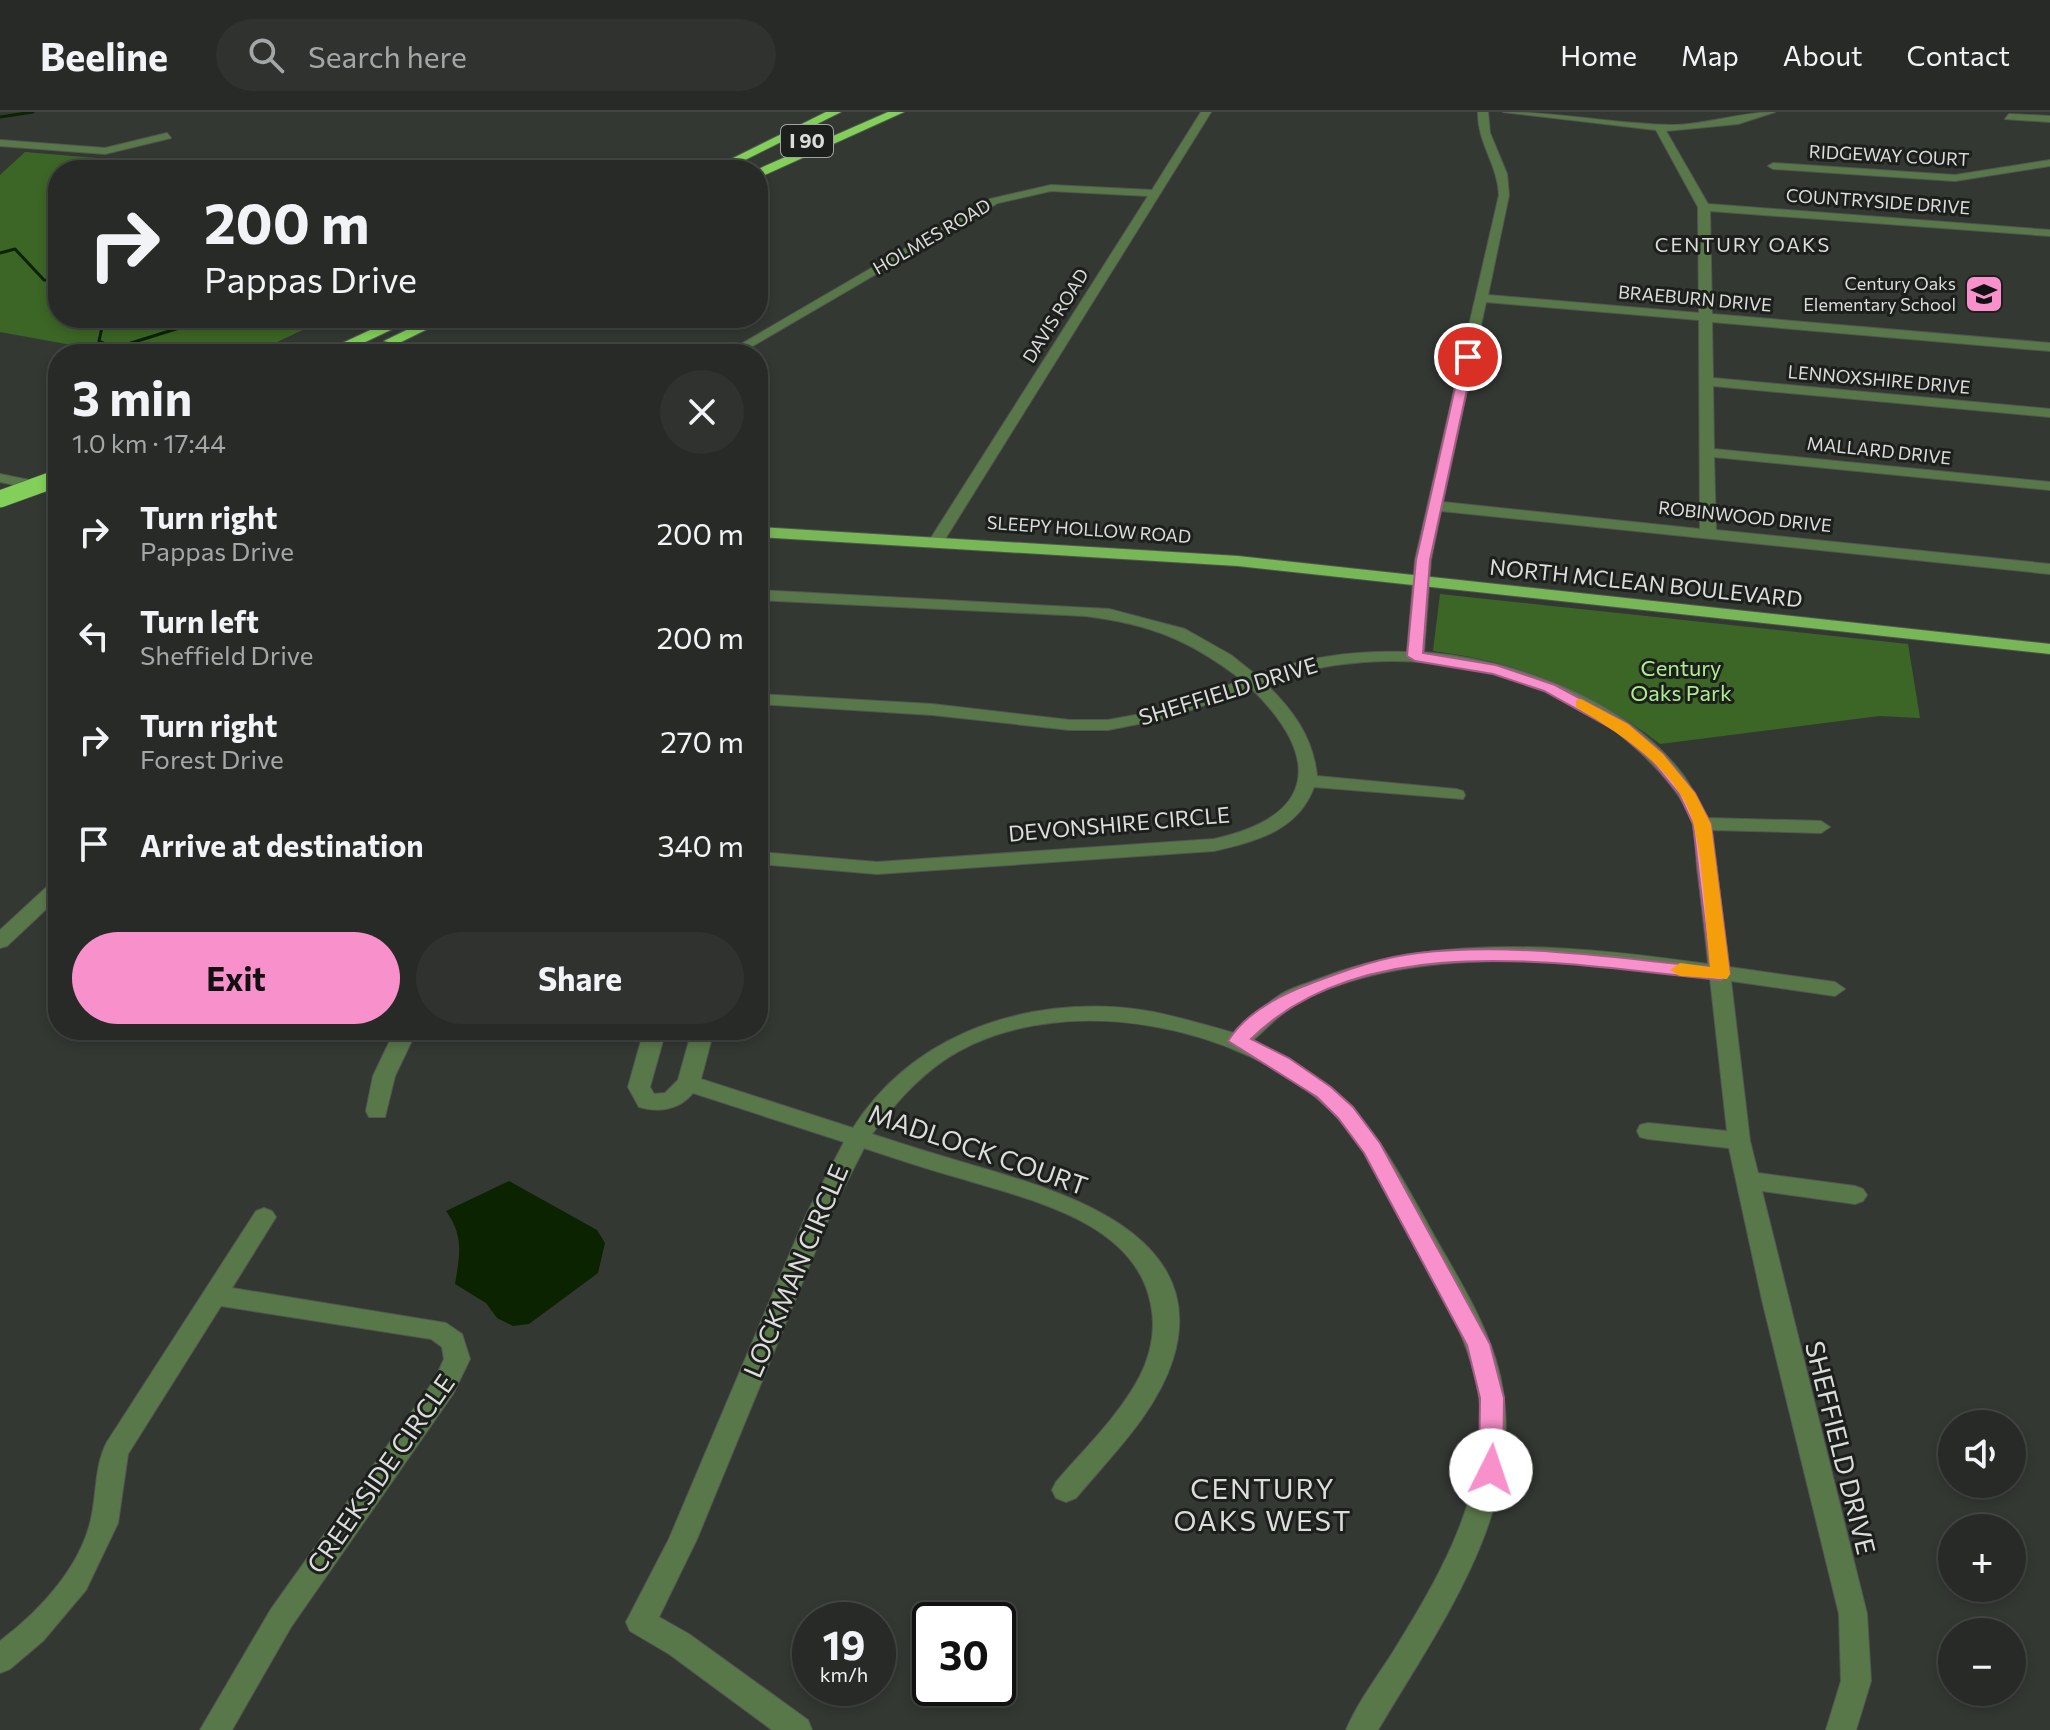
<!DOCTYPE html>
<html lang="en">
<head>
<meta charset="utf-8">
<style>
	:root { --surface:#272a26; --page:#2f322e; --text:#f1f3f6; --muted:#a4a7a7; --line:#434643; --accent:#f890cb }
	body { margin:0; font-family:Commissioner,sans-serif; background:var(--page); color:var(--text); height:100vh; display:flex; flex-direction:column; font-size:30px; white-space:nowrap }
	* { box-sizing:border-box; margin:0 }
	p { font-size:26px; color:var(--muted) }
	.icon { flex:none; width:44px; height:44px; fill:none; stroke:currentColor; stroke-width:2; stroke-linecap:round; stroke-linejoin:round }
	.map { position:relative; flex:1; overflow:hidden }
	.drawer { position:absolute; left:48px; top:232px; width:720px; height:696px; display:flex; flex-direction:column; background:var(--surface); border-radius:32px; box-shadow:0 4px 12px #0003,0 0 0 2px var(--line) }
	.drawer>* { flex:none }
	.hud { position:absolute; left:48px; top:48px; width:720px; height:168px; border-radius:32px; box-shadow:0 4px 12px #0003,0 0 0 2px var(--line); background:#272a26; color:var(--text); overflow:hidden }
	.buttons { position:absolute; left:1938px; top:1298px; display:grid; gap:16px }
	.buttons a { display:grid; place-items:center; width:88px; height:88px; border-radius:50%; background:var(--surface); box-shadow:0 4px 12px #0003,0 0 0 2px var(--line); font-size:40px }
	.speed { position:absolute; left:792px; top:1490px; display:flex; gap:16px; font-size:40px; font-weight:700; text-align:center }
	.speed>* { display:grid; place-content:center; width:104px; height:104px; border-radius:50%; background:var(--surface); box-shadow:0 4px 12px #0003,0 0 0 2px var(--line); line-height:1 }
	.speed small { font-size:20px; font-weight:400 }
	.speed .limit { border:4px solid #111; border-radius:12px; background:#fff; color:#111 }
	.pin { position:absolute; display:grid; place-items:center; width:68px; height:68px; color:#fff; margin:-34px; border:4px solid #fff; border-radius:50%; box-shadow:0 2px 8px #0007 }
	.me { position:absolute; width:88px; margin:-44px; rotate:4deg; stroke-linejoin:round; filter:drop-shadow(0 0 6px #0008) }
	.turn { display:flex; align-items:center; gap:28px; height:168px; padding:0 24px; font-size:36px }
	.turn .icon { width:104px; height:104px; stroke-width:2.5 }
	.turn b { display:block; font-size:56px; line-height:68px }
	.round { display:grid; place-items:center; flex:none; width:84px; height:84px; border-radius:42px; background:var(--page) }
	.overview { display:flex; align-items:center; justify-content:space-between; height:136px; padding:0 24px }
	h1 { font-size:48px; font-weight:700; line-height:60px }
	.primary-button { display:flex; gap:16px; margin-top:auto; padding:16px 24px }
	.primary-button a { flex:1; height:92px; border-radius:48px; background:var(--accent); color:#111; font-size:32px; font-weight:700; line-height:92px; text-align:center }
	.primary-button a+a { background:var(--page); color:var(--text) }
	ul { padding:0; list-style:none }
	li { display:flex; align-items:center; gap:24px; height:104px; padding:0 24px }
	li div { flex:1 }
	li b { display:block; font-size:30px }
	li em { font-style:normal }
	header { display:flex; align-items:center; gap:48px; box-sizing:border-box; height:112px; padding:0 40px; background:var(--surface); border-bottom:2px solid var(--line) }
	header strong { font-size:38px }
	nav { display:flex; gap:44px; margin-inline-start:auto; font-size:28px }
	.search { width:560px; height:72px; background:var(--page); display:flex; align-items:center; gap:20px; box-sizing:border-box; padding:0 28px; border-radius:44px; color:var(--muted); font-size:30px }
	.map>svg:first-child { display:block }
	.green { fill:#3c6625 }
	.water { fill:#0c2300 }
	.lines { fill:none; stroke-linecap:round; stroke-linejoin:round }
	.stream { stroke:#0c2300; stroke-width:3 }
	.minor-casing { stroke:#525651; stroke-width:2 }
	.major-casing { stroke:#525651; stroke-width:2 }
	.highway-casing { stroke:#525651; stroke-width:2 }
	.minor { fill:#59784a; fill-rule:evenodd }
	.major { fill:#77b756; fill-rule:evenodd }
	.highway { fill:#82d059; fill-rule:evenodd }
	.highway-bridge-casing { stroke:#525651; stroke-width:18; stroke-linecap:butt }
	.highway-bridge { stroke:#82d059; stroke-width:17 }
	.route { fill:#f890cb; stroke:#a15e84; stroke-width:2 }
	.slow { fill:#f59e0b }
	.labels { text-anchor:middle; stroke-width:6; stroke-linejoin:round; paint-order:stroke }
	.far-street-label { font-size:18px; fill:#dbddda; stroke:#1d1f1c }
	.far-poi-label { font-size:18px; fill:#dbddda; stroke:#1d1f1c; text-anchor:end }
	.shield { fill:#1d1f1c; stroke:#a2a4a1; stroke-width:2 }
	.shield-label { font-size:20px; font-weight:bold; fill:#dbddda }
	.far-neighbourhood-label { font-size:20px; letter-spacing:2px; fill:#dbddda; stroke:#1d1f1c }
	.street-label { font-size:22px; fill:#dbddda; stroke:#1d1f1c }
	.park-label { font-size:22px; fill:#adee8e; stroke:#1d1f1c }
	.near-street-label { font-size:26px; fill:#dbddda; stroke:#1d1f1c }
	.near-neighbourhood-label { font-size:28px; letter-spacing:2px; fill:#dbddda; stroke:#1d1f1c }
</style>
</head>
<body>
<header>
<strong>Beeline</strong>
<div class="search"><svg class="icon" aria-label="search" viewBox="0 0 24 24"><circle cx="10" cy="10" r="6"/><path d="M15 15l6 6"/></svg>Search here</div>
<nav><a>Home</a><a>Map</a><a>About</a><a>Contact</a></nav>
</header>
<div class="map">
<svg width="2050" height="1618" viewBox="0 0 2050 1618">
	<rect width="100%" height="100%" fill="#343833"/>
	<g class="green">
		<path d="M25,40L239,58H58V206H328L252,242H121L0,220V63Z"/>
		<path d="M1440,482L1908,532L1920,606L1879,604L1660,632C1592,579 1518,550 1433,539Z"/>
	</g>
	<path class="water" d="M509,1069L597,1118L605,1131L598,1161L529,1212L513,1214L497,1206L486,1191L455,1172C460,1142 464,1124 446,1099Z"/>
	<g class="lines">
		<g class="stream">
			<path d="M0,5L33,0"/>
			<path d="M0,141L15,137L44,168L58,169"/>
			<path d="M104,206L99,229L115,236L195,211L242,214"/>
		</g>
		<g class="minor-casing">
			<g id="minor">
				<path d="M1201,0H1211L942,432L937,434L929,429L1148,84L1051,79L998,91L739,242H724L990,87L1051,73L1152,78Z"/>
				<path d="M1478,0H1488L1490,21L1507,62L1509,83L1488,183L1699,201L1698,95L1656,18L1503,0C1559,0 1614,12 1670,13C1706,13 1740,0 1775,0L1738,12L1666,19L1708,92L2050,118V124L1710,99L1712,202L2050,231V239L1712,210L1713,266L2050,297V305L1713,274L1714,337L2050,370V378L1714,345L1716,418L2050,452V462L1441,399L1431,448L1424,540C1517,548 1626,587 1684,664C1693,677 1700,693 1708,706L1821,709L1830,715L1821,721L1712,718L1729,855L1835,870L1845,877L1835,884L1731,869L1750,1029L1758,1061L1855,1074L1863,1077L1867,1083L1863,1089L1855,1092L1762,1079L1867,1502L1871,1569L1856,1618H1826L1841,1569L1839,1502L1762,1188L1729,1036L1648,1027L1640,1025L1637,1019L1640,1013L1648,1011L1727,1019L1710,866C1583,849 1417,830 1299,890C1282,899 1267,917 1252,929C1348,972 1376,1018 1425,1107C1450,1154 1480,1197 1496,1248C1537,1383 1443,1508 1378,1618H1346C1358,1590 1377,1565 1393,1540C1436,1470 1481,1395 1481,1310C1480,1247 1448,1194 1419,1141C1392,1092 1370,1036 1329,997C1240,913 1069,879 959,939C924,958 896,990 872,1022C905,1033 938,1043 972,1053C1060,1079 1212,1121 1173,1247C1156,1301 1111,1344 1076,1386L1066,1390L1056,1386L1052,1378L1056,1370C1085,1336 1119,1304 1140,1264C1151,1242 1156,1217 1151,1193C1136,1110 1031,1088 963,1067C930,1058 897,1047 864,1036L831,1101L697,1427L659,1505L689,1522L808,1608L812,1618H772L669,1542L630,1519L626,1510L669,1427L807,1101L844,1030L693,981C679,998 659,1001 639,995L628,975L644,918H666L650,975L654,982L665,981L678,968L692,918H714L701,967L853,1016C910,927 1011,890 1113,895C1155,897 1194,910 1234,921C1249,908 1264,893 1281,882C1292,875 1308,871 1321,866C1440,819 1584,835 1708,852C1705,820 1701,788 1697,756C1696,742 1696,727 1693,713C1686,689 1666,666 1649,649C1556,551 1389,525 1265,571C1293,598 1313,625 1317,664L1456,677L1463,679L1465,683L1463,687L1314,675C1298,719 1256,729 1214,739L877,762L758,752V740L877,750L1214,727C1317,704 1322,646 1251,576L1169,606L1108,618H1070L932,603L758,592V582L932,592L1070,608H1108L1157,599L1242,568C1190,528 1150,512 1085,504L758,488V478L1109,497L1185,517L1231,543L1256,563C1305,545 1355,538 1407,540L1415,448L1499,83C1498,53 1477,30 1478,0ZM1486,190L1699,208L1700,417L1443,390Z"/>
				<path d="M2009,2L2050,4V10L2005,7Z"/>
				<path d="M167,21L171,26L105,42L0,34V28L105,36Z"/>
				<path d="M2050,48V54L1955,69L1773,57L1768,54L1773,51L1955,63Z"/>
				<path d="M0,362L58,374V382L0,370Z"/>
				<path d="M58,769V786L7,834L0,836V818L51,771Z"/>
				<path d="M395,918H417L395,964L385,1005H369L366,999L373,964Z"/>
				<path d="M264,1096L272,1099L276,1105L232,1176L446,1211L462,1222L470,1247L453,1282L291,1515L232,1618H200L271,1497L435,1267L444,1247L442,1235L431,1227L221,1194L128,1342L118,1411L86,1478L43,1529L10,1557L0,1561V1529C40,1499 83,1453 92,1402C97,1377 95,1353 107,1330L256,1099Z"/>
			</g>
		</g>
		<g class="major-casing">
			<path id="major" d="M758,415L1238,444L2050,532V542L1238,454L758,425Z"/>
		</g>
		<g class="highway-casing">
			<g id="highway">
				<path d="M826,0H841L725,58H709Z"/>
				<path d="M888,0H904L758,66L756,58Z"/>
				<path d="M396,206H416L340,242H319Z"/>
				<path d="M431,206H450L397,232L384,229Z"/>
				<path d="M58,343V353H49V345Z"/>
			</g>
		</g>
		<use href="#minor" class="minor"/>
		<use href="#major" class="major"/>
		<use href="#highway" class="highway"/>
		<g class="highway-bridge-casing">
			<path id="highway-bridge" d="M0,387L58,366"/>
		</g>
		<use href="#highway-bridge" class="highway-bridge"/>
	</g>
	<path class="route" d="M1468,242L1474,245L1430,448L1423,541L1496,553L1555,573L1628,612L1663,642L1695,681L1711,712L1730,862L1721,868C1574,854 1368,812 1251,927L1289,946L1331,975L1353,995L1380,1031L1490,1232L1504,1286L1503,1358L1500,1366L1491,1369L1482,1366L1479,1358L1480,1286L1467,1233L1364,1041L1338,1006L1317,985L1228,929C1246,900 1282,882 1312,871C1347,858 1381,845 1418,841C1515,830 1613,846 1710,855L1693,712L1679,682L1651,648L1616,619L1544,579L1493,562L1415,549L1407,544L1416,448L1462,245Z"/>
	<path class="slow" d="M1581,587L1628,612L1663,642L1695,681L1711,712L1730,862L1727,867L1680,864L1670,858L1680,851L1710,855C1705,809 1704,759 1694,714C1681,659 1620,622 1576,595V588Z"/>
	<defs>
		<g id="school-square" transform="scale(2)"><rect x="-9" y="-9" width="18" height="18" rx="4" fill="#f890cb" stroke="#1d1f1c"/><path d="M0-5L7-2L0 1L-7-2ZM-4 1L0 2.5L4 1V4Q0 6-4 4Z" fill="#111"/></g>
	</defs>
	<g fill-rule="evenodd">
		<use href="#school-square" x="1984" y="182"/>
	</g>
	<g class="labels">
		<g class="far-street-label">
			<text transform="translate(1889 44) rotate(3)" y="6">RIDGEWAY COURT</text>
			<text transform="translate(1878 90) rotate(4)" y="6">COUNTRYSIDE DRIVE</text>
			<text transform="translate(932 125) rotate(-30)" y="6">HOLMES ROAD</text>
			<text transform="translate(1695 187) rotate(5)" y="6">BRAEBURN DRIVE</text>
			<text transform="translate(1056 204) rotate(-58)" y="6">DAVIS ROAD</text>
			<text transform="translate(1879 268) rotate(5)" y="6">LENNOXSHIRE DRIVE</text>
			<text transform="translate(1879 339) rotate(6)" y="6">MALLARD DRIVE</text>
			<text transform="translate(1745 405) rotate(6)" y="6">ROBINWOOD DRIVE</text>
			<text transform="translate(1089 418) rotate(4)" y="6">SLEEPY HOLLOW ROAD</text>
		</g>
		<g class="far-poi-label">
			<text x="1956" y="178">Century Oaks<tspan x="1956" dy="21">Elementary School</tspan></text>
		</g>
		<rect class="shield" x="781" y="13" width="52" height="32" rx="6"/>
		<g class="shield-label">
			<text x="807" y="36">I 90</text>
		</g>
		<g class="far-neighbourhood-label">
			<text x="1743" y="140">CENTURY OAKS</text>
		</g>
		<g class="street-label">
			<text transform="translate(1646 471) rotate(6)" y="8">NORTH MCLEAN BOULEVARD</text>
			<text transform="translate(1228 579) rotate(-17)" y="8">SHEFFIELD DRIVE</text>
			<text transform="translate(1119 712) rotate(-5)" y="8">DEVONSHIRE CIRCLE</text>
		</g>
		<g class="park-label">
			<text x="1681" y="564">Century<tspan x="1681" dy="25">Oaks Park</tspan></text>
		</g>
		<g class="near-street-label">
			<text transform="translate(978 1038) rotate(19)" y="9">MADLOCK COURT</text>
			<text transform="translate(796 1159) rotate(-67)" y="9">LOCKMAN CIRCLE</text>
			<text transform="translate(1840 1336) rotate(76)" y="9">SHEFFIELD DRIVE</text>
			<text transform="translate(381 1362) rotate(-55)" y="9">CREEKSIDE CIRCLE</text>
		</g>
		<g class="near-neighbourhood-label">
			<text x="1263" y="1387">CENTURY<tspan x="1263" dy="32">OAKS WEST</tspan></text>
		</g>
	</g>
</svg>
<div class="buttons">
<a><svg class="icon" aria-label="sound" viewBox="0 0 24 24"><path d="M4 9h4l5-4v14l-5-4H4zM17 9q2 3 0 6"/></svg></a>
<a>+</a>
<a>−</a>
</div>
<div class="speed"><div>19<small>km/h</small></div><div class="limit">30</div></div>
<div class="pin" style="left:1468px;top:245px;background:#d93025"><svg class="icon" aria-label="arrive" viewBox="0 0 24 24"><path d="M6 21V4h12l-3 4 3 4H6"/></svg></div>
<svg class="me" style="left:1491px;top:1358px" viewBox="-20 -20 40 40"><circle r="19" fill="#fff"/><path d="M0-13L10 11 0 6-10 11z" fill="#f890cb"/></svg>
<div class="hud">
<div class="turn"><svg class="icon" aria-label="right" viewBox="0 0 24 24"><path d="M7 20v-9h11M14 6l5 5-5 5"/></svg><div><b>200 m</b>Pappas Drive</div></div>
</div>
<section class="drawer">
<div class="overview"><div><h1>3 min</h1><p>1.0 km · 17:44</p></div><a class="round"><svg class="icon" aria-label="close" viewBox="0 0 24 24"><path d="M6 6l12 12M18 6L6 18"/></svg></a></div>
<ul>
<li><svg class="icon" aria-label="right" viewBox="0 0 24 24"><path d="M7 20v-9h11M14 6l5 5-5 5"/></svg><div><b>Turn right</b><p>Pappas Drive</p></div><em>200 m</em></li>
<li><svg class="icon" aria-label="left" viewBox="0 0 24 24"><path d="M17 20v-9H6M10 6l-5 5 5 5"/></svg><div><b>Turn left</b><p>Sheffield Drive</p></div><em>200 m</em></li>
<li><svg class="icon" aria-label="right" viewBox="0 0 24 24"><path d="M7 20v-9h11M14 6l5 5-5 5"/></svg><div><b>Turn right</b><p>Forest Drive</p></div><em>270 m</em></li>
<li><svg class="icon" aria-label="arrive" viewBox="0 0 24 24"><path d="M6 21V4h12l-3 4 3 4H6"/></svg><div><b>Arrive at destination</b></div><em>340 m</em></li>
</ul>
<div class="primary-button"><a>Exit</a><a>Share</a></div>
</section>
</div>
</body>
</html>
